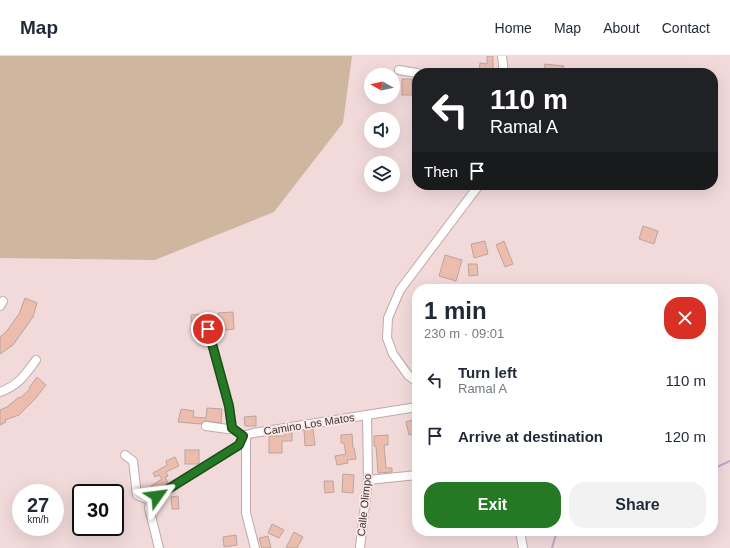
<!DOCTYPE html>
<html lang="en">
<head>
<meta charset="utf-8">
<style>
	:root { --surface:#fff; --page:#f2f2f3; --text:#1f2937; --muted:#747a83; --line:#e0e1e3; --accent:#257925 }
	body { margin:0; font-family:Helvetica,sans-serif; background:var(--page); color:var(--text); height:100vh; display:flex; flex-direction:column; font-size:15px; white-space:nowrap }
	* { box-sizing:border-box; margin:0 }
	p { font-size:13px; color:var(--muted) }
	.icon { flex:none; width:22px; height:22px; fill:none; stroke:currentColor; stroke-width:2; stroke-linecap:round; stroke-linejoin:round }
	.map { position:relative; flex:1; overflow:hidden }
	.sheet { position:absolute; left:412px; top:228px; width:306px; height:252px; display:flex; flex-direction:column; background:var(--surface); border-radius:16px; box-shadow:0 4px 16px #0002 }
	.sheet>* { flex:none }
	.hud { position:absolute; left:412px; top:12px; width:306px; height:122px; border-radius:16px; box-shadow:0 4px 16px #0002; background:#202124; color:#fff; overflow:hidden }
	.needle { width:26px; rotate:278deg }
	.tools { position:absolute; left:364px; top:12px; display:grid; gap:8px }
	.tools a { display:grid; place-items:center; width:36px; height:36px; border-radius:50%; background:var(--surface); box-shadow:0 4px 16px #0002; font-size:20px }
	.speed { position:absolute; left:12px; top:428px; display:flex; gap:8px; font-size:20px; font-weight:700; text-align:center }
	.speed>* { display:grid; place-content:center; width:52px; height:52px; border-radius:50%; background:var(--surface); box-shadow:0 4px 16px #0002; line-height:1 }
	.speed small { font-size:10px; font-weight:400 }
	.speed .limit { border:2px solid #111; border-radius:6px; background:#fff; color:#111 }
	.pin { position:absolute; display:grid; place-items:center; width:34px; height:34px; color:#fff; margin:-17px; border:2px solid #fff; border-radius:50%; box-shadow:0 1px 4px #0007 }
	.me { position:absolute; width:44px; margin:-22px; rotate:59deg; stroke-linejoin:round; filter:drop-shadow(0 0 3px #0008) }
	.turn { display:flex; align-items:center; gap:14px; height:84px; padding:0 12px; font-size:18px }
	.turn .icon { width:52px; height:52px; stroke-width:2.5 }
	.turn b { display:block; font-size:28px; line-height:34px }
	.then { display:flex; align-items:center; height:38px; padding:0 12px; background:#0003; gap:8px; font-size:15px }
	.round { display:grid; place-items:center; flex:none; width:42px; height:42px; border-radius:16px; background:var(--page) }
	.summary { display:flex; align-items:center; justify-content:space-between; height:68px; padding:0 12px }
	h1 { font-size:24px; font-weight:800; line-height:30px }
	.action { display:flex; gap:8px; margin-top:auto; padding:8px 12px }
	.action a { flex:1; height:46px; border-radius:16px; background:var(--accent); color:#fff; font-size:16px; font-weight:800; line-height:46px; text-align:center }
	.action a+a { background:var(--page); color:var(--text) }
	ul { padding:0; list-style:none }
	li { display:flex; align-items:center; gap:12px; height:56px; padding:0 12px }
	li div { flex:1 }
	li b { display:block; font-size:15px }
	li em { font-style:normal }
	header { display:flex; align-items:center; gap:24px; box-sizing:border-box; height:56px; padding:0 20px; background:var(--surface); border-bottom:1px solid var(--line) }
	header strong { font-size:19px }
	nav { display:flex; gap:22px; margin-inline-start:auto; font-size:14px }
	.map>svg:first-child { display:block }
	.green { fill:#cfb69f }
	.lines { fill:none; stroke-linecap:round; stroke-linejoin:round }
	.stream { stroke:#c4a6c7; stroke-width:2 }
	.building { fill:#ecbdad; stroke:#baa59e }
	.minor-casing { stroke:#bfa9aa; stroke-width:10 }
	.minor { stroke:#fff; stroke-width:8 }
	.route-casing { stroke:#184f18; stroke-width:10 }
	.route { stroke:#257925; stroke-width:7 }
	.labels { text-anchor:middle; stroke-width:3.5; stroke-linejoin:round; paint-order:stroke }
	.street-label { font-size:11px; fill:#3c3333; stroke:#fce8e9 }
</style>
</head>
<body>
<header>
<strong>Map</strong>
<nav><a>Home</a><a>Map</a><a>About</a><a>Contact</a></nav>
</header>
<div class="map">
<svg width="730" height="492" viewBox="0 0 730 492">
	<rect width="100%" height="100%" fill="#f2dadb"/>
	<path class="green" d="M0,0H352L343,67L274,156L155,204L0,202Z"/>
	<g class="lines">
		<g class="stream">
			<path d="M713,413L730,405"/>
			<path d="M552,492L557,475"/>
		</g>
	</g>
	<g class="building">
		<path d="M487,0H493V17H479L480,7L487,8Z"/>
		<path d="M545,8L564,10L563,17H544Z"/>
		<rect x="402" y="23" width="10" height="16"/>
		<path d="M643,170L658,175L654,188L639,183Z"/>
		<path d="M485,185L488,198L474,202L471,188Z"/>
		<path d="M504,185L513,208L505,211L496,189Z"/>
		<path d="M445,199L462,204L456,225L439,220Z"/>
		<path d="M468,208H477L478,219L469,220Z"/>
		<path d="M25,242L37,247L33,261L13,289L0,298V281L6,276L19,258Z"/>
		<path d="M233,256L234,273L219,275L218,257Z"/>
		<path d="M203,258V265L191,266V259Z"/>
		<path d="M37,321L46,329L35,343L19,359L5,364L6,366L0,369V354L7,351L19,341L20,342L30,333L29,332Z"/>
		<path d="M207,352L222,353L221,367L206,365H204L201,368L178,366L181,353L194,355L193,361L206,362Z"/>
		<path d="M256,360V370H245L244,361Z"/>
		<path d="M415,363L417,377L409,379L406,366Z"/>
		<path d="M311,373H313L315,389L305,390L304,374Z"/>
		<path d="M292,376V385H282V397H269V380H285V377Z"/>
		<path d="M352,378L353,392H354L356,403L347,404L348,407L337,409L335,400L346,398L344,387H341V379Z"/>
		<path d="M388,379V389H384L386,412H392V416L378,417L376,390H374V380Z"/>
		<rect x="185" y="394" width="14" height="14"/>
		<path d="M175,401L179,410L166,416L168,420L165,421L168,427L154,435L151,430L162,423L159,419L155,421L153,417L167,409L166,405Z"/>
		<path d="M343,418L354,419L353,437L342,436Z"/>
		<path d="M324,425H333L334,436L325,437Z"/>
		<path d="M178,440L179,453H172L171,441Z"/>
		<path d="M272,468L284,474L279,482L268,477Z"/>
		<path d="M294,476L303,481L297,492H286Z"/>
		<path d="M236,479L237,489L224,491L223,481Z"/>
		<path d="M268,480L271,492H262L259,482Z"/>
	</g>
	<g class="lines">
		<g class="minor-casing">
			<g id="minor">
				<path d="M502,0L504,17"/>
				<path d="M399,14L417,17"/>
				<path d="M0,250L3,245"/>
				<path d="M208,273L229,350L232,372L243,380"/>
				<path d="M417,326L408,319L393,298L387,282L388,262L400,234L479,129"/>
				<path d="M0,336C19,329 25,319 36,304"/>
				<path d="M206,370L228,373L232,372"/>
				<path d="M246,379V457L255,492"/>
				<path d="M125,399L133,405L137,439L151,445"/>
				<path d="M368,424L417,419"/>
				<path d="M520,475L523,492"/>
				<path d="M360,491L368,424L367,359"/>
				<path d="M159,492L149,452L150,446L157,440L239,389L243,380L253,377L417,351"/>
			</g>
		</g>
		<use href="#minor" class="minor"/>
	</g>
	<g class="lines">
		<g class="route-casing">
			<path id="route" d="M157,440L239,389L243,380L232,372L229,350L208,273"/>
		</g>
		<use href="#route" class="route"/>
	</g>
	<g class="labels">
		<g class="street-label">
			<text transform="translate(309 368) rotate(-9)" y="4">Camino Los Matos</text>
			<text transform="translate(364 449) rotate(-84)" y="4">Calle Olimpo</text>
		</g>
	</g>
</svg>
<div class="tools">
<a><svg class="needle" viewBox="-14 -14 28 28"><path d="M0-13l5 13h-10z" fill="#e53935"/><path d="M0 13l5-13h-10z" fill="#747a83"/></svg></a>
<a><svg class="icon" aria-label="sound" viewBox="0 0 24 24"><path d="M4 9h4l5-4v14l-5-4H4zM17 9q2 3 0 6"/></svg></a>
<a><svg class="icon" aria-label="layers" viewBox="0 0 24 24"><path d="M12 4l9 5-9 5-9-5zM3 14l9 5 9-5"/></svg></a>
</div>
<div class="speed"><div>27<small>km/h</small></div><div class="limit">30</div></div>
<div class="pin" style="left:208px;top:273px;background:#d93025"><svg class="icon" aria-label="arrive" viewBox="0 0 24 24"><path d="M6 21V4h12l-3 4 3 4H6"/></svg></div>
<svg class="me" style="left:157px;top:440px" viewBox="-20 -20 40 40"><path d="M0-17L14 15 0 8-14 15z" fill="#257925" stroke="#fff" stroke-width="4"/></svg>
<div class="hud">
<div class="turn"><svg class="icon" aria-label="left" viewBox="0 0 24 24"><path d="M17 20v-9H6M10 6l-5 5 5 5"/></svg><div><b>110 m</b>Ramal A</div></div>
<div class="then">Then<svg class="icon" aria-label="arrive" viewBox="0 0 24 24"><path d="M6 21V4h12l-3 4 3 4H6"/></svg></div>
</div>
<section class="sheet">
<div class="summary"><div><h1>1 min</h1><p>230 m · 09:01</p></div><a class="round" style="background:#d93025;color:#fff"><svg class="icon" aria-label="close" viewBox="0 0 24 24"><path d="M6 6l12 12M18 6L6 18"/></svg></a></div>
<ul>
<li><svg class="icon" aria-label="left" viewBox="0 0 24 24"><path d="M17 20v-9H6M10 6l-5 5 5 5"/></svg><div><b>Turn left</b><p>Ramal A</p></div><em>110 m</em></li>
<li><svg class="icon" aria-label="arrive" viewBox="0 0 24 24"><path d="M6 21V4h12l-3 4 3 4H6"/></svg><div><b>Arrive at destination</b></div><em>120 m</em></li>
</ul>
<div class="action"><a>Exit</a><a>Share</a></div>
</section>
</div>
</body>
</html>
